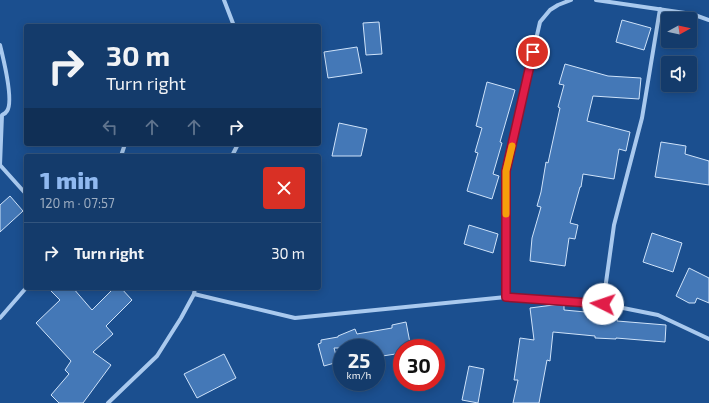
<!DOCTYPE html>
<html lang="en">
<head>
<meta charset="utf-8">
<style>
	:root { --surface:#143b6b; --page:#1d4271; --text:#f1f3f6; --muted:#9dadc1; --line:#33557e; --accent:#90b9f0 }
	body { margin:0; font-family:"Exo 2",sans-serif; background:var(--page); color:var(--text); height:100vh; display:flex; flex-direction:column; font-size:15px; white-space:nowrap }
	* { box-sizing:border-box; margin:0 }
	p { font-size:13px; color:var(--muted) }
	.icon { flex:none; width:22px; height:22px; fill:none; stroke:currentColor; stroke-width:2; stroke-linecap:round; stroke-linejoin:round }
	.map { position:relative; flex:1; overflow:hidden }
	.details { position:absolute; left:24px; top:154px; width:297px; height:136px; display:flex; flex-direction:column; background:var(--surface); border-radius:4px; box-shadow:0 2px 10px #0003,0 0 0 1px var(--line) }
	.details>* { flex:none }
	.guide { position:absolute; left:24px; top:24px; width:297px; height:122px; border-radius:4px; box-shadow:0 2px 10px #0003,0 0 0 1px var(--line); background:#143b6b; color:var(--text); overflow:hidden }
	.needle { width:26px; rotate:82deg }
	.tools { position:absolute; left:661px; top:12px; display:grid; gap:8px }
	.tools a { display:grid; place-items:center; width:36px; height:36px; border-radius:4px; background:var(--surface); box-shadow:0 2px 10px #0003,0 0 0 1px var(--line); font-size:20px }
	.speed { position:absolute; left:333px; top:339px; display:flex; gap:8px; font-size:20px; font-weight:700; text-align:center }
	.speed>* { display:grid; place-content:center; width:52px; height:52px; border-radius:50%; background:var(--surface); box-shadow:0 2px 10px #0003,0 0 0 1px var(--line); line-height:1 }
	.speed small { font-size:10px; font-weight:400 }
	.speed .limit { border:6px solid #d22; background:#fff; color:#111 }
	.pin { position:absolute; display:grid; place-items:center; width:34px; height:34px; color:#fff; margin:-17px; border:2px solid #fff; border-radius:50%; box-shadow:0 1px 4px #0007 }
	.me { position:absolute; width:44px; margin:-22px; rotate:274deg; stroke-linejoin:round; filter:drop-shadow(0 0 3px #0008) }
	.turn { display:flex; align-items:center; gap:14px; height:84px; padding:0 16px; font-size:18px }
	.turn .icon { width:52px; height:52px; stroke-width:2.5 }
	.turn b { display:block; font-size:28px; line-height:34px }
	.lanes { display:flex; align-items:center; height:38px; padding:0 16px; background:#0003; justify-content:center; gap:20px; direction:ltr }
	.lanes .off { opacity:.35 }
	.round { display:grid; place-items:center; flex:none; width:42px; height:42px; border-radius:4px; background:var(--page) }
	.overview { display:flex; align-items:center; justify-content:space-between; height:68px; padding:0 16px }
	h1 { font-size:24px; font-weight:800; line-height:30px; color:var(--accent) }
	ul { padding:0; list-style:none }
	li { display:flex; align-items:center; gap:12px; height:60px; padding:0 16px; border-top:1px solid var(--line) }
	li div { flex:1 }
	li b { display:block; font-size:15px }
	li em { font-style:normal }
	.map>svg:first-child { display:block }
	.building { fill:#4478b7; stroke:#cfe3fa }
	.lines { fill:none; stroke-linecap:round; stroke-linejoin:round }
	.street { stroke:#a9c9ee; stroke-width:4 }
	.route-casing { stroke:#92132f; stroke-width:10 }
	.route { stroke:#e11d48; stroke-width:7 }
	.slow { stroke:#f59e0b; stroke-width:7 }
</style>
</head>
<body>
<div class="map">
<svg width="709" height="403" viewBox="0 0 709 403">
	<rect width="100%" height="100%" fill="#1b4f8f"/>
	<g class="building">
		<path d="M622,20L651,28L644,50L616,42Z"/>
		<path d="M379,22L382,54L366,55L363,23Z"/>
		<path d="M357,47L362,73L328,78L324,52Z"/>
		<path d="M565,64L608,76L641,78L639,99L593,96L587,121L630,132L626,151L619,149L614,179L583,174L581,187H580L570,223L578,225L575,239L569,238L565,266L530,261L532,238L541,207L537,206L541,192L546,162L548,163L560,108L558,107L564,85L559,84Z"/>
		<path d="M487,82L515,90L500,142L502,143L493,174L499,176L492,199L467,191L478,153L475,152L482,128L476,126Z"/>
		<path d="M339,123L367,129L361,156H332Z"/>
		<path d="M661,142L686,146L685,154L709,161V185L655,177Z"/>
		<path d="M10,196L23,211L0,232V205Z"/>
		<path d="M469,225L498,234L493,253L464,244Z"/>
		<path d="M652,233L682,243L673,272L643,262Z"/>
		<path d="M689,268L709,278V303L697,298L695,303H689L676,296Z"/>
		<path d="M48,288H73L92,310L114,288H121L132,300L106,326L113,334L93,352L111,365L83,403H59L51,395L69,374L65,370L71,361L36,323L60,300Z"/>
		<path d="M561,304L564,305V310L618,315L617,321L666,325L665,342L616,338V339L595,338V336L553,332L550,361L547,360L539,403H513L518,380H514L520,338L534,340L530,308Z"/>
		<path d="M406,322L411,348H402V353L376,357V348H334L338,362L324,366L318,344L321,343V340L338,337V336L355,329L357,334L392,328V325Z"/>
		<path d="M224,354L236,378L197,398L184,374Z"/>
		<path d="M469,366L484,369L478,403L462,400Z"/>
	</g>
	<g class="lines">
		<g class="street">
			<path d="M224,0L234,26"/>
			<path d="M596,0L692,14L709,20"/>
			<path d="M0,45C3,57 14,101 7,111C6,113 4,114 2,115L0,165L26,194"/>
			<path d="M121,156L125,144"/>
			<path d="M232,156L238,144"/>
			<path d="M194,294L295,318L506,297L603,304L658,315L709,339"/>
			<path d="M506,297V171L540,22L550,10L558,5L571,0"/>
			<path d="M603,304L614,225L642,118L660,9"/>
			<path d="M0,318L26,288"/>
			<path d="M108,403L157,356L181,318L194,294L195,288"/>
		</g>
	</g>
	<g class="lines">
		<g class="route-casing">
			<path id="route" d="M533,52L506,171V297L603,304"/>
		</g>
		<use href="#route" class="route"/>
		<path class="slow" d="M506,214V171L512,146"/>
	</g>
</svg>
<div class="tools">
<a><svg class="needle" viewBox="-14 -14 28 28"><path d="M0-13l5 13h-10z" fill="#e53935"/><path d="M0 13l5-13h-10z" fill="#9dadc1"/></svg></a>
<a><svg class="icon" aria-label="sound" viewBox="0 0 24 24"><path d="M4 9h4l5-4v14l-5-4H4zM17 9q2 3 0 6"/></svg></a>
</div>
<div class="speed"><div>25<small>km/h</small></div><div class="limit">30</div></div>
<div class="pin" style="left:533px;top:52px;background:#d93025"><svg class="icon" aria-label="arrive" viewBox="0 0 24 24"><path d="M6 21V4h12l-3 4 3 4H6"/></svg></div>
<svg class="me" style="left:603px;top:304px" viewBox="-20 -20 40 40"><circle r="19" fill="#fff"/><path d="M0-13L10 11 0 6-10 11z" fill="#e11d48"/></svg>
<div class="guide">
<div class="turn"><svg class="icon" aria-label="right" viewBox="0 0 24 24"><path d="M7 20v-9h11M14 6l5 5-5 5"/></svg><div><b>30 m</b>Turn right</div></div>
<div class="lanes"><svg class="icon off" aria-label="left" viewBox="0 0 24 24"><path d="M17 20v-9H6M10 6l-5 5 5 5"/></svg><svg class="icon off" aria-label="ahead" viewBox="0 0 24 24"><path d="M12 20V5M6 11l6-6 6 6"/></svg><svg class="icon off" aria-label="ahead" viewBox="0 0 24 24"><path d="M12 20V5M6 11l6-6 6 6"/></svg><svg class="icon" aria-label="right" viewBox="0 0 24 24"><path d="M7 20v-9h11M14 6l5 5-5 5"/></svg></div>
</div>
<section class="details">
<div class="overview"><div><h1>1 min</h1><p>120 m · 07:57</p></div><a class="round" style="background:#d93025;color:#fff"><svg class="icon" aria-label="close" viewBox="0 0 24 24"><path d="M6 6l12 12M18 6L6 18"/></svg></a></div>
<ul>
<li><svg class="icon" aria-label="right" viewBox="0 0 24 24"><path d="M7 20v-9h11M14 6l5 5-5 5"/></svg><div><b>Turn right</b></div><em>30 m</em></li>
</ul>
</section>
</div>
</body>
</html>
